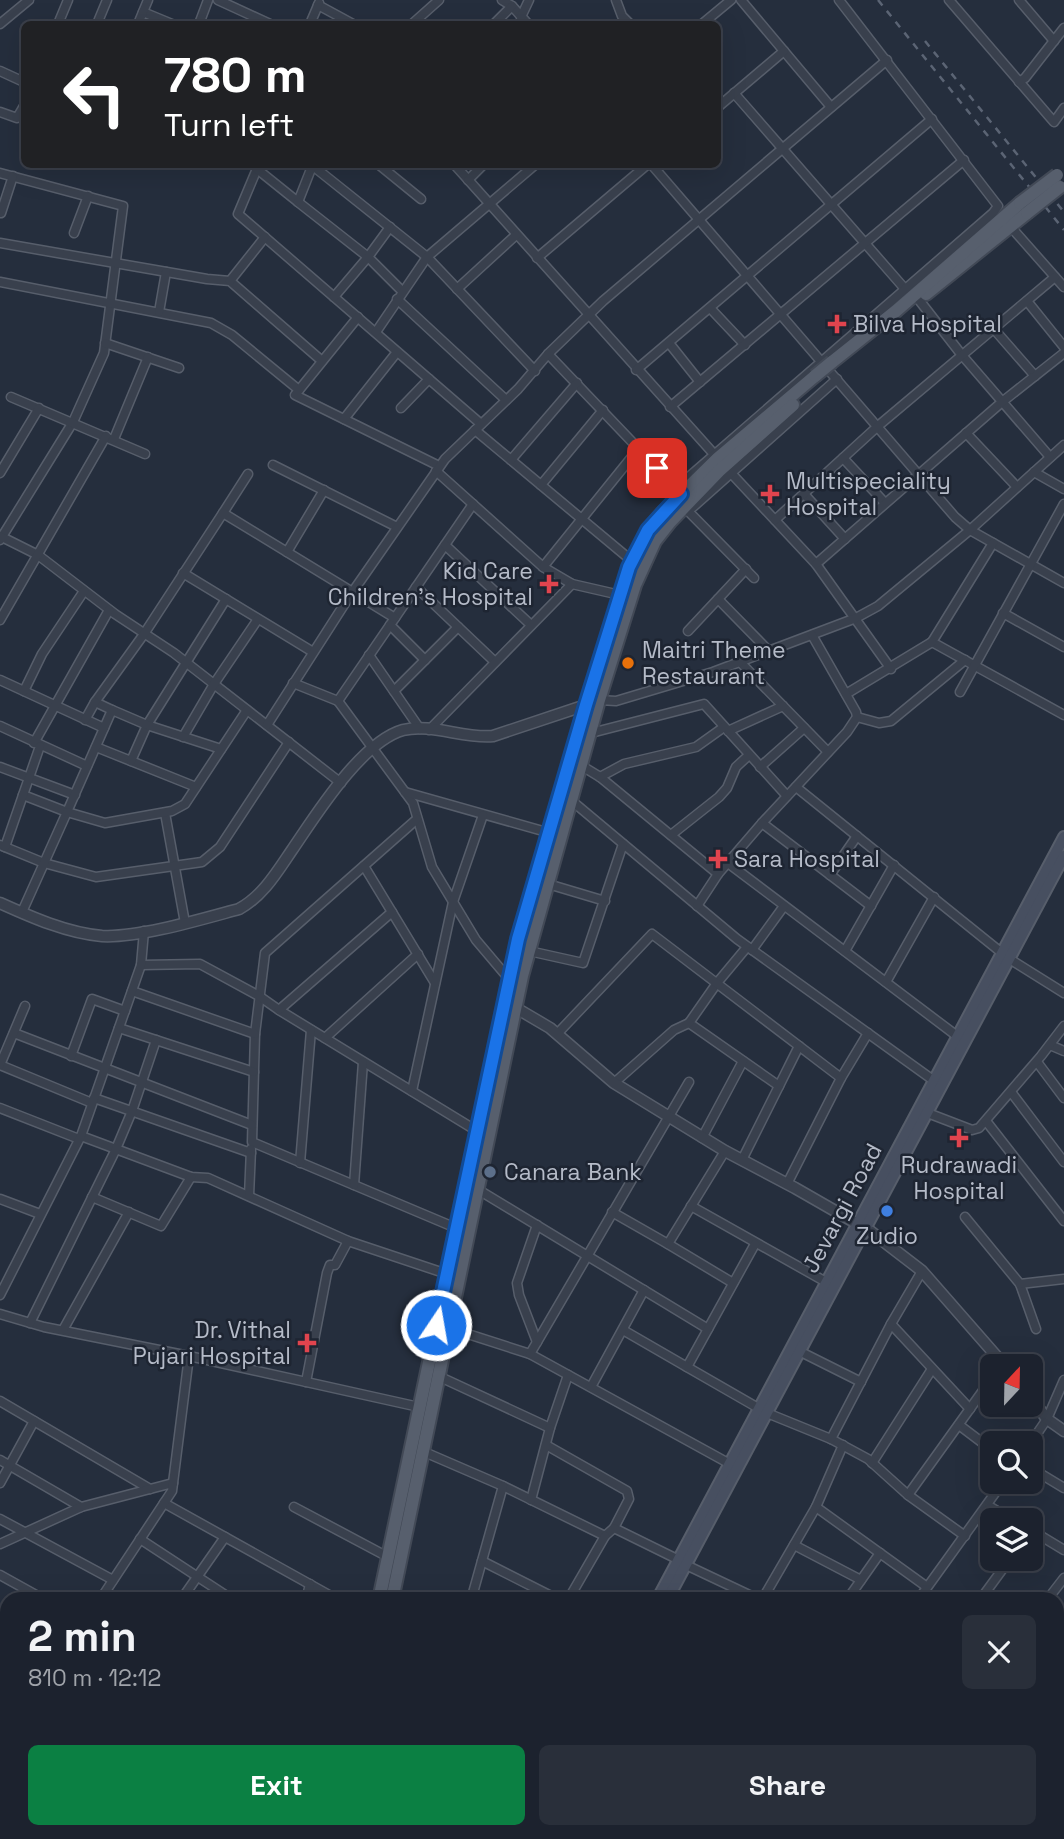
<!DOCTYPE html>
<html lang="en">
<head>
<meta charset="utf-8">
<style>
	:root { --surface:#1c222e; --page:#292f3a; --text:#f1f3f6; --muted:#a0a4aa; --line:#3a3f4a; --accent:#0b8043 }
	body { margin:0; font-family:"Space Grotesk",sans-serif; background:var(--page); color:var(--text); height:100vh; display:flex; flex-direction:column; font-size:26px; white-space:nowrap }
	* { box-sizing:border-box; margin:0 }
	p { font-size:23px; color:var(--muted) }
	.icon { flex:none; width:38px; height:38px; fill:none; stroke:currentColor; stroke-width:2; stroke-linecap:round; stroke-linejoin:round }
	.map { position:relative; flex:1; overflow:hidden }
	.details { position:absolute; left:0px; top:1592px; width:1064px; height:247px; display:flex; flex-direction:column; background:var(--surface); border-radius:21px 21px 0 0; box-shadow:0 7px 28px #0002,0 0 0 2px var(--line) }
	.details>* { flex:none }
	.guide { position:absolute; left:21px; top:21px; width:700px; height:147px; border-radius:10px; box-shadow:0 7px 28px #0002,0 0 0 2px var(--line); background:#202124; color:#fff; overflow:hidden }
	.needle { width:46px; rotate:22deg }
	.controls { position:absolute; left:980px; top:1354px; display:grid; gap:14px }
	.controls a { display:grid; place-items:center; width:63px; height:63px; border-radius:10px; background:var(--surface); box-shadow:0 7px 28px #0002,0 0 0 2px var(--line); font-size:35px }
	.pin { position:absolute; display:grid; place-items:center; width:60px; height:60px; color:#fff; margin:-30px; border-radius:14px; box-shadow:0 4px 10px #0006 }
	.me { position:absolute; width:77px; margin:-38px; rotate:12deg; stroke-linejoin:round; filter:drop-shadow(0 0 5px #0008) }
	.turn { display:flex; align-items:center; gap:24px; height:147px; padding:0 28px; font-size:32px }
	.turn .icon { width:91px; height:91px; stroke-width:2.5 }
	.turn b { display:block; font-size:49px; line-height:60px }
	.round { display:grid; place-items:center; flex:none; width:74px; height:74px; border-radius:10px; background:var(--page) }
	.headline { display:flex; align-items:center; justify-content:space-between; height:119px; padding:0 28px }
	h1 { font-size:42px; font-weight:800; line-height:52px }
	.button { display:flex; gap:14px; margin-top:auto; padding:14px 28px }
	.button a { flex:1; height:80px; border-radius:10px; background:var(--accent); color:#fff; font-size:28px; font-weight:800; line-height:80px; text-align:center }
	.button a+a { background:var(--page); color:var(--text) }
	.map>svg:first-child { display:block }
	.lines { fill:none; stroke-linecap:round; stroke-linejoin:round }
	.minor-casing { stroke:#575e6b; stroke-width:11 }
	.tertiary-casing { stroke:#575e6b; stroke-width:13 }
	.secondary-casing { stroke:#575e6b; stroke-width:14 }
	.primary-casing { stroke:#424956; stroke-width:16 }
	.minor { stroke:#39404d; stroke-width:8 }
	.tertiary { stroke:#39404d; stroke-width:10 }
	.secondary { stroke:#474f60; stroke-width:10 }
	.primary { stroke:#575f6d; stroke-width:12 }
	.rail { stroke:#5b6474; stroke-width:2.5; stroke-dasharray:7 7; stroke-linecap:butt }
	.primary-bridge-casing { stroke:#424956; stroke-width:16; stroke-linecap:butt }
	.primary-bridge { stroke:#575f6d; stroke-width:12 }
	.route-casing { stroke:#114b97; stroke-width:18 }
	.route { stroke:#1a73e8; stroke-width:12 }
	.health-dot { fill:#e0444e; stroke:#1e2532; stroke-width:2.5 }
	.food-dot { fill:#e8710a; stroke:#1e2532; stroke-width:2.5 }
	.service-dot { fill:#5c6f8a; stroke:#1e2532; stroke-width:2.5 }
	.shop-dot { fill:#3f7fe0; stroke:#1e2532; stroke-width:2.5 }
	.labels { text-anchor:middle; stroke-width:5; stroke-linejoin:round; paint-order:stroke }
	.poi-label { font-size:23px; fill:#b5bbc8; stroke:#1e2532; text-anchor:start }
	.street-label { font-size:23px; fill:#b5bbc8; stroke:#1e2532 }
</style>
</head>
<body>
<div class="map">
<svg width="1064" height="1839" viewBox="0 0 1064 1839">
	<rect width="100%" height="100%" fill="#252e3d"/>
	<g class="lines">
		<g class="minor-casing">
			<g id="minor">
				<path d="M218,0L270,24"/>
				<path d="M502,0L512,6L528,24"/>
				<path d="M616,0L622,16L630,24"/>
				<path d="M741,0L831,107"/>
				<path d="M949,0L1054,122L1064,108"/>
				<path d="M1019,0L1054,41"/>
				<path d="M318,5L353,24"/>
				<path d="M143,12L172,24"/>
				<path d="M521,17L529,0"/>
				<path d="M0,24L29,0"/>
				<path d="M58,24L68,0"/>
				<path d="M97,24L107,0"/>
				<path d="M138,24L148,0"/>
				<path d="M199,24L208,0"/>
				<path d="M310,24L319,3"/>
				<path d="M412,24L439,0"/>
				<path d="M494,24L512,6"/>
				<path d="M702,24L731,0"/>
				<path d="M0,71L24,82"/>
				<path d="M1019,82L1025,78L1064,28"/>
				<path d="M734,93L905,289"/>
				<path d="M718,107L784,51"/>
				<path d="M0,112L17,118L24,106"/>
				<path d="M259,164L238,214L481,424"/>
				<path d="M378,164L421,199"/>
				<path d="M454,164L713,453"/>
				<path d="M651,164L955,517L970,530L1064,583"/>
				<path d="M313,166L427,257L535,371"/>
				<path d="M257,169L298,202L313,164"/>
				<path d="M0,173L123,206L104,353L73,422L0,540"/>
				<path d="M468,180L484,164"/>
				<path d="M298,202L368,257L402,291"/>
				<path d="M1,213L13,176"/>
				<path d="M1010,226L1064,287"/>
				<path d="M74,233L88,196"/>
				<path d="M0,243L207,279L230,281L322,361"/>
				<path d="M537,258L648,164"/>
				<path d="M230,281L265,237"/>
				<path d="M0,282L211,323L232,335L299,390"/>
				<path d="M457,289L516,235"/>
				<path d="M334,297L368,257L390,227"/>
				<path d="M397,299L506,400"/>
				<path d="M919,300L961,354L1050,457"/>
				<path d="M1027,301L1064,347"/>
				<path d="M710,308L745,345"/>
				<path d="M159,312L166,272"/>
				<path d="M358,317L295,395L439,466"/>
				<path d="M993,328L1035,376"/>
				<path d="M376,332L427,257L536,164"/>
				<path d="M105,343L179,368"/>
				<path d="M669,343L700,382"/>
				<path d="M548,354L679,491"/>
				<path d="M636,370L932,119"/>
				<path d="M11,397L145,454"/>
				<path d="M670,407L964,160"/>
				<path d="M401,408L429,379"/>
				<path d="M344,419L397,352"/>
				<path d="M475,430L632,561"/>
				<path d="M966,433L1017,487"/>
				<path d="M114,439L148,357"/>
				<path d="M843,458L885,503"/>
				<path d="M511,460L577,383"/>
				<path d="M273,465L397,527"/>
				<path d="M436,471L543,567"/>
				<path d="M730,472L816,564L891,669"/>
				<path d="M1034,472L1064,489"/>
				<path d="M0,473L39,408"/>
				<path d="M541,485L603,410"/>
				<path d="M676,488L993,213L998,206L839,0"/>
				<path d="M804,494L845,539"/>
				<path d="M473,504L338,701L413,803L432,867L476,940L509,979"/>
				<path d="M684,507L754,578"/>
				<path d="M693,507L837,379"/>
				<path d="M223,513L248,474"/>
				<path d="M775,520L878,426L1055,277"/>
				<path d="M0,536L38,555L115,614L174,653L341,783"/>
				<path d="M993,543L932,642L1064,715"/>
				<path d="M445,545L531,625"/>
				<path d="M287,552L324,490"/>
				<path d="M816,564L1002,402L1064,353"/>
				<path d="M183,573L313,652"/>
				<path d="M416,587L495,662"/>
				<path d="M620,595L572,584L543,567L639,448"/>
				<path d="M718,599L769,651"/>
				<path d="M1003,613L1064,647"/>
				<path d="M0,620L106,436"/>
				<path d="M390,625L425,660"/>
				<path d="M688,631L746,569"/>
				<path d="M369,655L420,729"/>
				<path d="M740,662L828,752"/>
				<path d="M0,680L104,728"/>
				<path d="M293,683L338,701"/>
				<path d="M24,691L42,654L84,591"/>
				<path d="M394,691L458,627"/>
				<path d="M960,692L1064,504"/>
				<path d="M846,694L932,642"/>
				<path d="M599,700L616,701L713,672L856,618L878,606L970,530L1064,445"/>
				<path d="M112,710L95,702L144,634L223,513L395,618"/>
				<path d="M857,717L879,723L891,721L965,660"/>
				<path d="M85,720L95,702"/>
				<path d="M267,725L349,597L445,459L518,389L548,354L603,301L887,60"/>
				<path d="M0,726L87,766"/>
				<path d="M429,730L572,584"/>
				<path d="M728,731L783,706"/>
				<path d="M591,733L704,704L787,796"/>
				<path d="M183,737L214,684L258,619"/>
				<path d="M34,743L109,610"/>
				<path d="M96,747L196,787"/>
				<path d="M131,761L147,725L226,599"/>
				<path d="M582,766L600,777L718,874L762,823L847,732L857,717L856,712L812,635"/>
				<path d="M0,767L75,795"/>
				<path d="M760,767L804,728"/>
				<path d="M600,777L624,764L696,747L724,727"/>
				<path d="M796,787L1002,953"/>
				<path d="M405,792L550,833"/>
				<path d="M23,795L67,812L112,710L147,725L221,749"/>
				<path d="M572,801L737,939L933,1080"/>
				<path d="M165,813L185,923"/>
				<path d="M417,819L265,953L255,1034L252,1142L456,1228"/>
				<path d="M762,823L871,906"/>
				<path d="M671,835L719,797L727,788L736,767L749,755"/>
				<path d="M0,845L44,863L96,877L202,862L220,847L289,742"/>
				<path d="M5,847L40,746"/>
				<path d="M728,863L957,1036"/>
				<path d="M364,866L435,983"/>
				<path d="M830,875L857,836"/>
				<path d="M548,884L605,901"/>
				<path d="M697,906L718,874"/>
				<path d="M22,912L67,812L105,823L172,811L185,804L247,710"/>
				<path d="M747,947L717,983L689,1023L779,1086"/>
				<path d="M752,950L784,906"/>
				<path d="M529,951L583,963L623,844"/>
				<path d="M845,951L894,865"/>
				<path d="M1008,958L1064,993"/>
				<path d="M141,965L200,964L259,996L279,1010L477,1131"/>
				<path d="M886,982L934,897"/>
				<path d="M132,991L255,1034"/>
				<path d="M279,1010L392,912"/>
				<path d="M119,1028L254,1072"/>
				<path d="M14,1033L252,1125"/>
				<path d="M557,1034L652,934L841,1078L868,1033"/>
				<path d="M325,1038L418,954"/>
				<path d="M1050,1045L1064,1051"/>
				<path d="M71,1056L92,999L125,1011"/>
				<path d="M1037,1062L1064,1098"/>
				<path d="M0,1065L92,1103"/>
				<path d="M0,1065L25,1006"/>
				<path d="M614,1083L674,1030L689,1023"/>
				<path d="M412,1091L453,902L483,815"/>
				<path d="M1011,1092L1064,1162"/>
				<path d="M94,1098L251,1153"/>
				<path d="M0,1108L79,1139"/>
				<path d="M925,1112L972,1130L979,1128L1041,1056L1064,1026"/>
				<path d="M986,1121L1064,1221"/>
				<path d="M81,1136L191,1177L208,1178L348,1241L447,1274"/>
				<path d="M702,1138L743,1061"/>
				<path d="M742,1160L799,1046"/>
				<path d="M300,1163L311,1030"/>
				<path d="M787,1184L841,1078"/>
				<path d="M354,1185L363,1062"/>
				<path d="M477,1189L708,1329"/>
				<path d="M249,1196L251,1149"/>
				<path d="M92,1197L161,1226L191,1177"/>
				<path d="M0,1199L40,1214"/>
				<path d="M691,1206L826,1282"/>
				<path d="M612,1212L668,1244L725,1151"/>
				<path d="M965,1217L1020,1284L1036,1329"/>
				<path d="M537,1225L517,1283L519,1295L537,1342"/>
				<path d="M668,1244L733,1283"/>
				<path d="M755,1244L687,1367L767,1413L831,1439L868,1459L908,1495L992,1378"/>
				<path d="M1020,1284L1064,1279"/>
				<path d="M0,1295L81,1136L141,965L144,931"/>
				<path d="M0,1314L44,1327L189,1356L419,1407"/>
				<path d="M30,1323L116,1149L132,1111L156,1040"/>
				<path d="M891,1324L970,1409"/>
				<path d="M446,1327L530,1354L730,1464"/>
				<path d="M63,1330L129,1212"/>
				<path d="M623,1330L687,1367"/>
				<path d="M799,1351L861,1382"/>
				<path d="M530,1354L689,1082"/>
				<path d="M438,1376L550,1428L568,1375"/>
				<path d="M306,1382L327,1273L330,1265H335L348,1241"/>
				<path d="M591,1387L644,1290"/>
				<path d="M0,1401L150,1489"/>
				<path d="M959,1425L992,1450"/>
				<path d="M831,1439L891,1324L922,1271"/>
				<path d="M1030,1444L1047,1419L1064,1380"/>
				<path d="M546,1445L627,1491L629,1499L614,1528"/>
				<path d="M422,1451L503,1486L605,1536L614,1528L679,1560"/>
				<path d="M0,1460L81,1507"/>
				<path d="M872,1463L932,1369"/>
				<path d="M1031,1468L1064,1488"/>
				<path d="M0,1483L34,1421"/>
				<path d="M908,1495L965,1536"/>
				<path d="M531,1500L550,1428"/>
				<path d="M164,1503L338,1600"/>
				<path d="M987,1505L1014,1521"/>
				<path d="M294,1507L388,1557"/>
				<path d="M816,1507L927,1587"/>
				<path d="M0,1519L113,1580"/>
				<path d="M1031,1530L1064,1550"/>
				<path d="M140,1539L233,1600"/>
				<path d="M0,1544L81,1507L173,1483"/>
				<path d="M794,1545L861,1580"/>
				<path d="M482,1561L559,1600"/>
				<path d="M686,1565L760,1600"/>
				<path d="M0,1575L45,1600"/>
				<path d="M138,1599L139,1600"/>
				<path d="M100,1600L172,1491L189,1356"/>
				<path d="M181,1600L225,1537"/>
				<path d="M306,1600L310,1584"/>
				<path d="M471,1600L503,1486"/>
				<path d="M568,1600L605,1536"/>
				<path d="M762,1600L816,1507L843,1445"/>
				<path d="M847,1600L880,1553"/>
				<path d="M918,1600L1003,1482"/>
				<path d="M980,1600L1010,1559"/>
				<path d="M1047,1600L1064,1578"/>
				<path d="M0,1619L7,1623"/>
				<path d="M0,1675L7,1679"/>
				<path d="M0,1710L7,1700"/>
				<path d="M0,1733L7,1737"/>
				<path d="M1057,1778L1064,1786"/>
				<path d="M0,1792L7,1795"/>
				<path d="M1057,1812L1064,1802"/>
				<path d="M80,1832L93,1839"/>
				<path d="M417,1832L423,1839"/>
				<path d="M488,1832L495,1839"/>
				<path d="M577,1832L580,1839"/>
				<path d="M608,1832L612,1839"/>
				<path d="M751,1832L759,1839"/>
				<path d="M1000,1832L1011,1839"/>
				<path d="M0,1836L7,1826"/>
				<path d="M57,1839L62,1832"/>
				<path d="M319,1839L325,1832"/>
				<path d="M723,1839L727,1832"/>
				<path d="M819,1839L825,1832"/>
				<path d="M906,1839L911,1832"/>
				<path d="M969,1839L974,1832"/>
				<path d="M1037,1839L1042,1832"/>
			</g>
		</g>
		<g class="tertiary-casing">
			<g id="tertiary">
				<path d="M0,903C31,917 67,933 102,936C139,938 202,919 239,909C263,896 277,872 292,850C316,815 361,742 403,730C432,723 464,739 493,736L589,704"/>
				<path d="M511,1005L550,1028L614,1083L725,1151L795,1188L870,1231L922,1271L1006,1367"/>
				<path d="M1031,1398L1047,1419L1064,1431"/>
			</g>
		</g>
		<g class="secondary-casing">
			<g id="secondary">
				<path d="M657,1600L1064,837"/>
				<path d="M667,1600L1064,856"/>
				<path d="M513,1839L517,1832"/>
				<path d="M526,1839L531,1832"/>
			</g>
		</g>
		<g class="primary-casing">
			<g id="primary">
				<path d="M926,294L1027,213"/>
				<path d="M832,362L896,311L1020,203"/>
				<path d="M379,1600L518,939L586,705L629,567L648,530L663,512L718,458L815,376"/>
				<path d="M392,1600L522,976L599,700L635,585L655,541L670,522L719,471L793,405"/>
				<path d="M332,1839L333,1832"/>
				<path d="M345,1839V1832"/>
			</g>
		</g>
		<use href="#minor" class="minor"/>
		<use href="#tertiary" class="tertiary"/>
		<use href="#secondary" class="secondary"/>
		<use href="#primary" class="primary"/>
		<g class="rail">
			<path d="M878,0L1064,230"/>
			<path d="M925,41L1064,212"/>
		</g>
		<g class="primary-bridge-casing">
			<g id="primary-bridge">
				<path d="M1020,203L1057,175"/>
				<path d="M1027,213L1060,187"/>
				<path d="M815,376L832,362"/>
			</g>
		</g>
		<use href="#primary-bridge" class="primary-bridge"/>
	</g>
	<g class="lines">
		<g class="route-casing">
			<path id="route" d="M436,1325L518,939L586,705L629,567L648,530L681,494L657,468"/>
		</g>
		<use href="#route" class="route"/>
	</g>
	<g class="health-dot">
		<path d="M833.5 313.5h7v7h7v7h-7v7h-7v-7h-7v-7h7z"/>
		<path d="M766.5 483.5h7v7h7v7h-7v7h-7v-7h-7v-7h7z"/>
		<path d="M545.5 573.5h7v7h7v7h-7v7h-7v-7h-7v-7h7z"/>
		<path d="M714.5 848.5h7v7h7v7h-7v7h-7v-7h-7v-7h7z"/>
		<path d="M955.5 1127.5h7v7h7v7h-7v7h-7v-7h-7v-7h7z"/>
		<path d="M303.5 1332.5h7v7h7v7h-7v7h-7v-7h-7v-7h7z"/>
	</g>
	<circle class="food-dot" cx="628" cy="663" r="7"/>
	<circle class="service-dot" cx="490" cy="1172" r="7"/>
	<circle class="shop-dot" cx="887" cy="1211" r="7"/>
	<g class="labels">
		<g class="poi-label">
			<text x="853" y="332">Bilva Hospital</text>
			<text x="786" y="489">Multispeciality<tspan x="786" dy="26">Hospital</tspan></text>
			<text x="533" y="579" text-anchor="end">Kid Care<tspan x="533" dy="26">Children's Hospital</tspan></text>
			<text x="642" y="658">Maitri Theme<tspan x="642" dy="26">Restaurant</tspan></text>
			<text x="734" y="867">Sara Hospital</text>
			<text x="959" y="1173" text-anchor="middle">Rudrawadi<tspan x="959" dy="26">Hospital</tspan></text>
			<text x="504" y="1180">Canara Bank</text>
			<text x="887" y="1244" text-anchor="middle">Zudio</text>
			<text x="291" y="1338" text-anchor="end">Dr. Vithal<tspan x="291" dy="26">Pujari Hospital</tspan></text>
		</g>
		<g class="street-label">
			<text transform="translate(842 1208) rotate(-62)" y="8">Jevargi Road</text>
		</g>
	</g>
</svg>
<div class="controls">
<a><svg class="needle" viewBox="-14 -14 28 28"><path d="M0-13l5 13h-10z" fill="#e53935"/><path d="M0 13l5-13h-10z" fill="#a0a4aa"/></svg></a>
<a><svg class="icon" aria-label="search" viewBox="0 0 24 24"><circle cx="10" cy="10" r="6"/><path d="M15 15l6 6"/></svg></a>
<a><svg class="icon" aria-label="layers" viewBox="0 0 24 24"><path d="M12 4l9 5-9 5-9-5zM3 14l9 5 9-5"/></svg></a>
</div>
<div class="pin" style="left:657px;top:468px;background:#d93025"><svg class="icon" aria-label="arrive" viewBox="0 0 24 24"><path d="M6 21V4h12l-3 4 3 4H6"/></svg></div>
<svg class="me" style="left:436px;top:1325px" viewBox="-20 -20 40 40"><circle r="17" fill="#1a73e8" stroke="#fff" stroke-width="3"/><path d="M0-11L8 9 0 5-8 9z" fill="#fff"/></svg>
<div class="guide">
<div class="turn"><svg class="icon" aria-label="left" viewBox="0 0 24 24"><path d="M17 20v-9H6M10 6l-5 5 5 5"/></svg><div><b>780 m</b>Turn left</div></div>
</div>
<section class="details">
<div class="headline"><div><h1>2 min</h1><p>810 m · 12:12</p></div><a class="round"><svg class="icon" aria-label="close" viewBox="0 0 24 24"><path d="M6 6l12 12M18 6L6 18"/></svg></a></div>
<div class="button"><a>Exit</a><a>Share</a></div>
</section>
</div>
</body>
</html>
